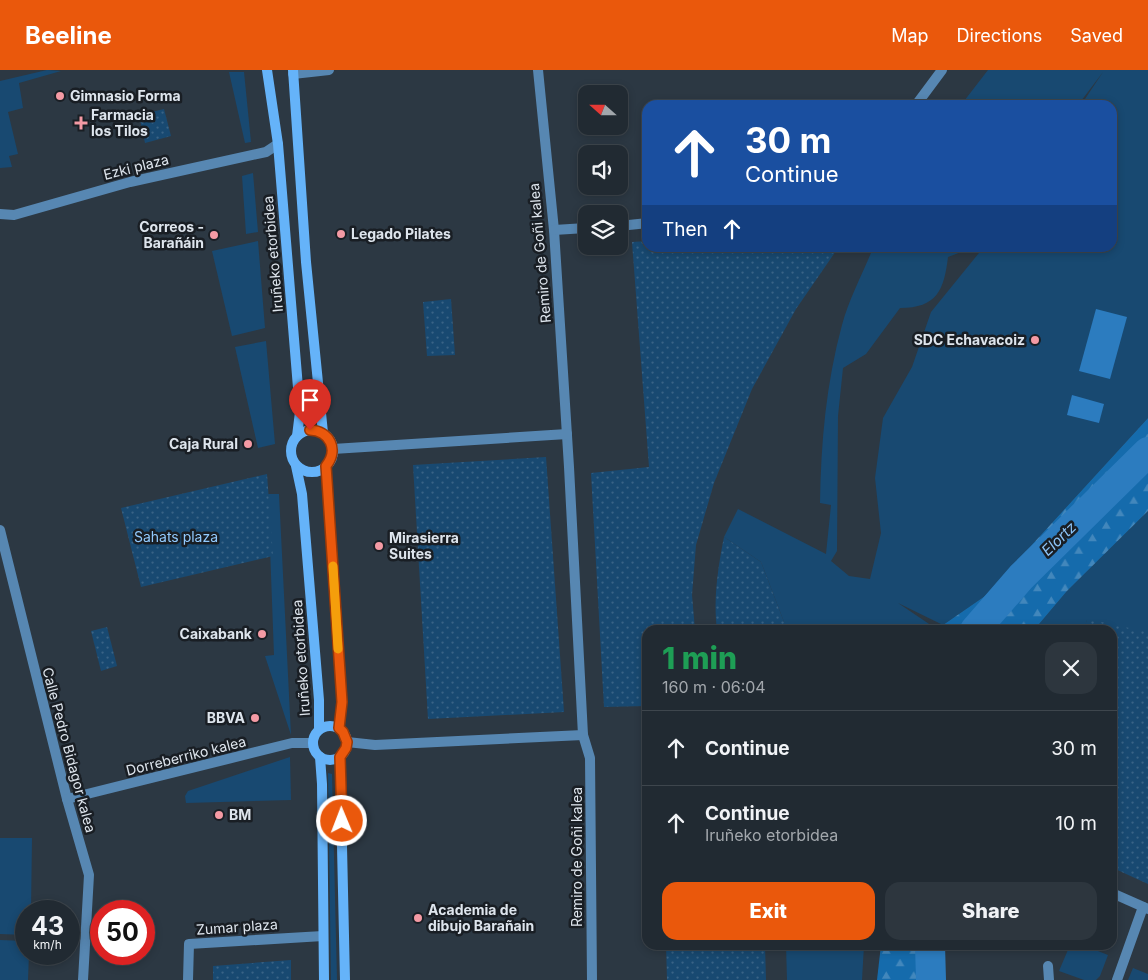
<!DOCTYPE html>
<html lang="en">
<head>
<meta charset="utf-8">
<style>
	:root { --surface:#212a32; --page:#2d363e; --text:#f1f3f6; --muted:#a2a7ac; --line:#3e464d; --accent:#ea580c }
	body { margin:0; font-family:Inter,sans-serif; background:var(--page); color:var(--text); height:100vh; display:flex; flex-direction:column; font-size:19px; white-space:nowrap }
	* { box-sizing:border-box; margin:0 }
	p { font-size:16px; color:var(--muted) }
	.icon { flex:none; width:28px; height:28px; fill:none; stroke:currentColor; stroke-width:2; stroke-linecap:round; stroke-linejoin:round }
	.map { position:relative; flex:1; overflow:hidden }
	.sheet { position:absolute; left:642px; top:555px; width:475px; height:325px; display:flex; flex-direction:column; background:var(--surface); border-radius:15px; box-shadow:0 2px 8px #0003,0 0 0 1px var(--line) }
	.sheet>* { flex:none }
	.hud { position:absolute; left:642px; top:30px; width:475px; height:152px; border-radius:15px; box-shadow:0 2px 8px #0003,0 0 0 1px var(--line); background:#1a4fa0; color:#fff; overflow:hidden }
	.needle { width:32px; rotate:291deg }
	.fabs { position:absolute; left:578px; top:15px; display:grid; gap:10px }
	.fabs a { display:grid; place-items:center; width:50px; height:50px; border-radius:10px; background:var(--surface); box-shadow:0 2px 8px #0003,0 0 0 1px var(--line); font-size:25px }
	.speed { position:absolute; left:15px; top:830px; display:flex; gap:10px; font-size:25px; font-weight:700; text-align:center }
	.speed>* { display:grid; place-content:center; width:65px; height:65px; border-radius:50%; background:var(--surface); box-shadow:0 2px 8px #0003,0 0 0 1px var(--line); line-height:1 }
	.speed small { font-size:12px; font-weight:400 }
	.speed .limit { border:8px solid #d22; background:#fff; color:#111 }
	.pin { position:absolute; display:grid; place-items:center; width:42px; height:42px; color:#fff; margin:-51px -21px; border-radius:50% 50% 50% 0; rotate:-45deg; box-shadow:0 0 5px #0007 }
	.pin .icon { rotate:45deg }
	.me { position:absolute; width:55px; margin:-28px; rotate:359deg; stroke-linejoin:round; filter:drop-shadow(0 0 4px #0008) }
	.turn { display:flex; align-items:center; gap:18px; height:105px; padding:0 20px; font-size:22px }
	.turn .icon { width:65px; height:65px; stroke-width:2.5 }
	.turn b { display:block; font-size:35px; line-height:42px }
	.then { display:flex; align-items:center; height:48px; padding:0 20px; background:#0003; gap:10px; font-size:19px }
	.round { display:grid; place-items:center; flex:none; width:52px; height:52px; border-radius:15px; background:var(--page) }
	.head { display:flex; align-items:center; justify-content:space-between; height:85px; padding:0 20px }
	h1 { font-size:30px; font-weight:800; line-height:38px; color:#1e9e55 }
	.action { display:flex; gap:10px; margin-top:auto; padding:10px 20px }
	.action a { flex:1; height:58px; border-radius:15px; background:var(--accent); color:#fff; font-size:20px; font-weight:800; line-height:58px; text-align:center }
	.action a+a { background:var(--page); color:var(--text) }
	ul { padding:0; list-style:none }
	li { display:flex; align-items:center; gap:15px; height:75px; padding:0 20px; border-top:1px solid var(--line) }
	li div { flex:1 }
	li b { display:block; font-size:19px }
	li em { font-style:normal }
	header { display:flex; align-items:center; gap:30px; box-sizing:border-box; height:70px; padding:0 25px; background:var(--accent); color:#fff }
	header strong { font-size:24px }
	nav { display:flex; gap:28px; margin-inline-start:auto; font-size:18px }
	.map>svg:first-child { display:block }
	.grass { fill:#184971 }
	.forest { fill:url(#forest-firs) }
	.park { fill:url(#park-dots) }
	.water { fill:#2c7cbf }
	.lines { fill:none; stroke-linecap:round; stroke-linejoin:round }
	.river { stroke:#2c7cbf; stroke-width:30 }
	.minor { stroke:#5787b2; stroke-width:10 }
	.secondary { stroke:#65b3f9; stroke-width:10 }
	.route-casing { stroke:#983908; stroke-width:12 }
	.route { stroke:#ea580c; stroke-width:9 }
	.slow { stroke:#f59e0b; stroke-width:9 }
	.poi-dot { fill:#f49aa4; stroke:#191e24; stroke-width:2 }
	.labels { text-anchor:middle; stroke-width:5; stroke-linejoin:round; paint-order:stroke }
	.poi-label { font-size:14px; font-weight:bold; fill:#dee5ed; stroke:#191e24; text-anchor:start }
	.street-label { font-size:14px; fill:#dee5ed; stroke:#191e24 }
	.park-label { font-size:14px; fill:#92cafe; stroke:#191e24 }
	.water-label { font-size:15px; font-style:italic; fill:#8cc4f8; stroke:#191e24 }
</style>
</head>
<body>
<header>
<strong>Beeline</strong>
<nav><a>Map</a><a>Directions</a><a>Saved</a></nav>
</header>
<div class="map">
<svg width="1148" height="910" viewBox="0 0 1148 910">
	<defs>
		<pattern id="forest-firs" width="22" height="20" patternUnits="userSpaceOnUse" patternTransform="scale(1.25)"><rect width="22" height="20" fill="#156bac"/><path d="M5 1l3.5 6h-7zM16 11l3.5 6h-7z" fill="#4287bc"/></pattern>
		<pattern id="park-dots" width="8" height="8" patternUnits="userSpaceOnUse" patternTransform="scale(1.25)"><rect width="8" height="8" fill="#184971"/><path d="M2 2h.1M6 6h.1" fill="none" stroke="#396386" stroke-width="1.8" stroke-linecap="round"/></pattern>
	</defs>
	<rect width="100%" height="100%" fill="#2c3843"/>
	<g class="grass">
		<path d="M47,0L61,1L19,13L23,38L8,42L18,84L9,86L12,97L0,98V11Z"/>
		<path d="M988,0H1148V348L985,526L943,555L898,533L938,560H784V552L761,492L724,467L738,439L826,484L831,435L820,433C821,372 826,314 842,255C849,229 863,203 873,178H972L948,187C944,220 937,238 900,238L866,284L843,298L838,346L837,481L831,491L849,506L870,509L881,463L875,408L883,348L912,297L931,242L983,178H1112V35H1081L1103,2L1078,35H961Z"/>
		<path d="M229,2H244L251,72L245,73Z"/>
		<path d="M253,103L258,162L246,164L242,106Z"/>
		<path d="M258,171L265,258L232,266L212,181Z"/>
		<path d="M266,271L275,374L258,378L235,277Z"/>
		<path d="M268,424H279L291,665L265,586L274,585Z"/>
		<path d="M1148,441V563L1087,550L1084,560H1034L1067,521Z"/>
		<path d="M290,687L291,730L186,733L185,726L188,721Z"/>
		<path d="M328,703L332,704L337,910H331Z"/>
		<path d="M0,768H32L31,841H26V865L0,864Z"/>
		<path d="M0,870L26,871V884H29L28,910H0Z"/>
		<path d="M786,875H864L862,910H787Z"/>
		<path d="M1070,875H1083L1108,885L1100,906L1096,910H1084L1059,901Z"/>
		<path d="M1133,898L1148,904V910H1128Z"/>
	</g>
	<g class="forest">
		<path d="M1148,348V441L1067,521L1034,560H954L943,555L985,526Z"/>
		<path d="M881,875H930L931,910H877Z"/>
	</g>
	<g class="park">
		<path d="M164,39L171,66L145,73L139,45Z"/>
		<path d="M647,171L648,178H838L796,239L752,319L714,413L696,475L692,525L695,560H648L647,636L604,637L591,403L649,397L632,172Z"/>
		<path d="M451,229L455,285L427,286L423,232Z"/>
		<path d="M546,387L564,642L428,649L413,395Z"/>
		<path d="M267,404L273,486L141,517L121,438Z"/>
		<path d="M724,467L761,492L784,552V560H717C713,529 718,497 724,467Z"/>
		<path d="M1087,549L1148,562V814L1113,798L1112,560H1084Z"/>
		<path d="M107,557L117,596L101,601L91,561Z"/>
		<path d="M666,875H765L766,910H667Z"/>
		<path d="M291,890V910H213V896Z"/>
	</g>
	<g class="water">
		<path d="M1096,239L1127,247L1110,309L1079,301Z"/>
		<path d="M1072,325L1104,334L1099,353L1067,345Z"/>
	</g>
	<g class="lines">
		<g class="river">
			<path d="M975,560L1021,507L1148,382"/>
			<path d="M930,875L931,910"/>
		</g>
		<g class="minor">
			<path d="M538,0L554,160L569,397L583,665L590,688L592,910"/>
			<path d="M293,4L329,0"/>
			<path d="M916,35L942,0"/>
			<path d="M0,144L14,145L130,112L266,82L278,74"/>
			<path d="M619,156L648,153"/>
			<path d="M554,160L586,158"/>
			<path d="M333,379L567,364"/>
			<path d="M0,460L67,729L89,805L83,910"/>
			<path d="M347,672L375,675L583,665"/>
			<path d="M67,729L292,673H312"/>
			<path d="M1112,823L1148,839"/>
			<path d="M1048,896L1049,910"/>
			<path d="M188,910L189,874L323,866"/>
			<path d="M1117,910L1143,837"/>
		</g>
		<g class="secondary">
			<path d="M267,0L278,74L300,342L297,366"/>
			<path d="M293,0L306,192L323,363"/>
			<circle cx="312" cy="381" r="21"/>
			<path d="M296,396L302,424L319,630V659"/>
			<path d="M326,397L342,632L339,658"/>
			<circle cx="330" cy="673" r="17"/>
			<path d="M320,687L322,714L324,910"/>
			<path d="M340,687L345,910"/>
		</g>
	</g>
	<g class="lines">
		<g class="route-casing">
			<path id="route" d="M310,360C330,361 339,380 326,396L342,632L339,658L343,662L347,672L346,678L340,687L342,751"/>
		</g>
		<use href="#route" class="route"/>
		<path class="slow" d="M333,496L338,579"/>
	</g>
	<g class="poi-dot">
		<circle cx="60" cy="26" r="5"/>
		<path d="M78.5 45.5h5v5h5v5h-5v5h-5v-5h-5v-5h5z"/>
		<circle cx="341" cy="164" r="5"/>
		<circle cx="214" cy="165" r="5"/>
		<circle cx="1035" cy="270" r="5"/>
		<circle cx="248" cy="374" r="5"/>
		<circle cx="379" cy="476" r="5"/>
		<circle cx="262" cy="564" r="5"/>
		<circle cx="255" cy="648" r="5"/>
		<circle cx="219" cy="745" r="5"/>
		<circle cx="418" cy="848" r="5"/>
	</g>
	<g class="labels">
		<g class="poi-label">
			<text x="70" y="31">Gimnasio Forma</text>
			<text x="91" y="50">Farmacia<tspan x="91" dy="16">los Tilos</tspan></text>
			<text x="204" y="162" text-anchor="end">Correos -<tspan x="204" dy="16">Barañáin</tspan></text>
			<text x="351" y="169">Legado Pilates</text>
			<text x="1025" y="275" text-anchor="end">SDC Echavacoiz</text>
			<text x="238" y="379" text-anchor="end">Caja Rural</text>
			<text x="389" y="473">Mirasierra<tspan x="389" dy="16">Suites</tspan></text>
			<text x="252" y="569" text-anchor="end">Caixabank</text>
			<text x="245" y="653" text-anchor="end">BBVA</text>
			<text x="229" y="750">BM</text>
			<text x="428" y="845">Academia de<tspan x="428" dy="16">dibujo Barañain</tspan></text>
		</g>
		<g class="street-label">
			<text transform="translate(136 97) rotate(-14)" y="5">Ezki plaza</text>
			<text transform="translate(540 183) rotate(-95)" y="5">Remiro de Goñi kalea</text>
			<text transform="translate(273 184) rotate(-95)" y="5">Iruñeko etorbidea</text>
			<text transform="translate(301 588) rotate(-94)" y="5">Iruñeko etorbidea</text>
			<text transform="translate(69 680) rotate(75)" y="5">Calle Pedro Bidagor kalea</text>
			<text transform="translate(186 686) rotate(-14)" y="5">Dorreberriko kalea</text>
			<text transform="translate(577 787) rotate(-90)" y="5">Remiro de Goñi kalea</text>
			<text transform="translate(237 857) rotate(-4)" y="5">Zumar plaza</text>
		</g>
		<g class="park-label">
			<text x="176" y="472">Sahats plaza</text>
		</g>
		<g class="water-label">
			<text transform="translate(1059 469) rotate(-44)" y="5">Elortz</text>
		</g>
	</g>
</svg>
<div class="fabs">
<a><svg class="needle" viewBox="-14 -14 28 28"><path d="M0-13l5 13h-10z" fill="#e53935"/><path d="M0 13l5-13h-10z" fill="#a2a7ac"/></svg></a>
<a><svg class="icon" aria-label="sound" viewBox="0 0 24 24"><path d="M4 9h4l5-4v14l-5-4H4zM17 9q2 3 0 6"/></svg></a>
<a><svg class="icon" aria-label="layers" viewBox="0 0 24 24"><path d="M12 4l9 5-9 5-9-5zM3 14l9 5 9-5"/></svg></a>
</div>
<div class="speed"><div>43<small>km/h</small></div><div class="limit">50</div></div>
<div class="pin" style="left:310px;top:360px;background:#d93025"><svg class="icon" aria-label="arrive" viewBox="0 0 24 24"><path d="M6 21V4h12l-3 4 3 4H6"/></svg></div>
<svg class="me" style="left:342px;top:751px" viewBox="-20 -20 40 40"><circle r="17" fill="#ea580c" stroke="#fff" stroke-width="3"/><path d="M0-11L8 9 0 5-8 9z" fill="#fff"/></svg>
<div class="hud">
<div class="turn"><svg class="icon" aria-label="ahead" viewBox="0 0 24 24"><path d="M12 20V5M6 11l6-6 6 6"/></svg><div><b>30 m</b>Continue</div></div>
<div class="then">Then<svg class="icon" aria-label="ahead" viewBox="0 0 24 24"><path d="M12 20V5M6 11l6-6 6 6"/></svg></div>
</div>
<section class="sheet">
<div class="head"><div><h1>1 min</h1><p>160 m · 06:04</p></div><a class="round"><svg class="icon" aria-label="close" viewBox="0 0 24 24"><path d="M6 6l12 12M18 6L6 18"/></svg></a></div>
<ul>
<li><svg class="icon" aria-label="ahead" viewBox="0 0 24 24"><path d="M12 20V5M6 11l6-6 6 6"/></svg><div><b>Continue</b></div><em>30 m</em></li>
<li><svg class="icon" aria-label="ahead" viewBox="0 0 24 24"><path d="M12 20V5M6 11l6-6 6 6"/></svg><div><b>Continue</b><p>Iruñeko etorbidea</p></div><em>10 m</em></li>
</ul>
<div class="action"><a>Exit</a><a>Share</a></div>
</section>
</div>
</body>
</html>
